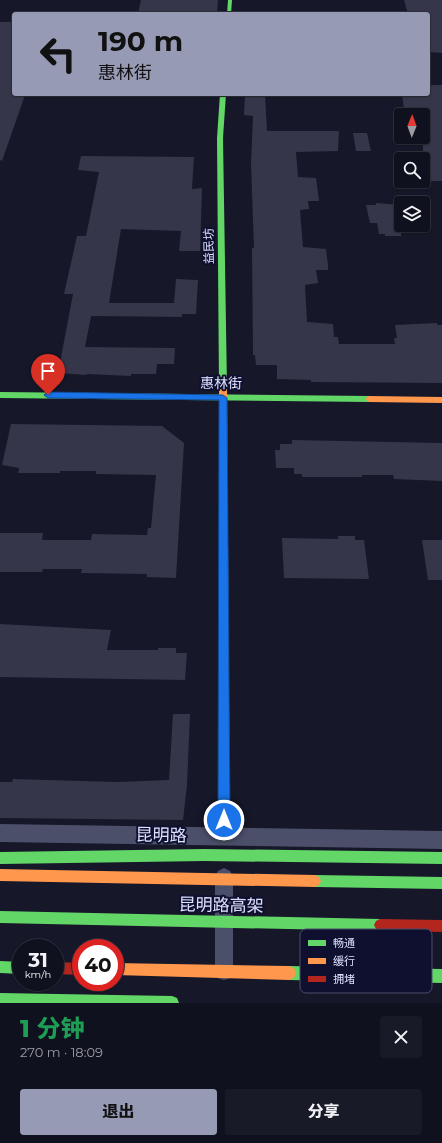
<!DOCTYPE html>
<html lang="zh">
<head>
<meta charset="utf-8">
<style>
	:root { --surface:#10111e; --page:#191a27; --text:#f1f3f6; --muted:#9c9da4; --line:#30313c; --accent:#979ab4 }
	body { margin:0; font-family:Montserrat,"Noto Sans SC",sans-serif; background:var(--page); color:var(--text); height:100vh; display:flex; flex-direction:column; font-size:15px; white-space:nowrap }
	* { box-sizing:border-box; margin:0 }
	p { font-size:13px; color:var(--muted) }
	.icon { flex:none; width:22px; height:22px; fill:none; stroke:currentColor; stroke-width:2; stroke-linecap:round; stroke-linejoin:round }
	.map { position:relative; height:1003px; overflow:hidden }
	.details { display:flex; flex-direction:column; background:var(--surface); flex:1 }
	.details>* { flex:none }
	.guide { position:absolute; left:12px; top:12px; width:418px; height:84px; border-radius:4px; box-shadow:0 1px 3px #0004,0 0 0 1px var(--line); background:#979ab4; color:#111; overflow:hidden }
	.needle { width:26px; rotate:1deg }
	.tools { position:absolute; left:394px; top:108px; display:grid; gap:8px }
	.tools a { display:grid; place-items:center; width:36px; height:36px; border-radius:4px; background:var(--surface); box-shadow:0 1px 3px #0004,0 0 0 1px var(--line); font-size:20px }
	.speed { position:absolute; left:12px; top:939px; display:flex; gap:8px; font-size:20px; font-weight:700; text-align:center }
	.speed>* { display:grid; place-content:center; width:52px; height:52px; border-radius:50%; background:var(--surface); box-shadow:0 1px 3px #0004,0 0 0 1px var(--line); line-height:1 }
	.speed small { font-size:10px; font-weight:400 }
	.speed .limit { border:6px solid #d22; background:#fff; color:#111 }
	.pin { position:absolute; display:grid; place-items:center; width:34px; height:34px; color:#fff; margin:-41px -17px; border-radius:50% 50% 50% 0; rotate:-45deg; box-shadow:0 0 4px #0007 }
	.pin .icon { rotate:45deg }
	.me { position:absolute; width:44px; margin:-22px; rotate:0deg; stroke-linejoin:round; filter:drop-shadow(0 0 3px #0008) }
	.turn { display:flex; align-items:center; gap:14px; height:84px; padding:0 20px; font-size:18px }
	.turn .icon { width:52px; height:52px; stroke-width:2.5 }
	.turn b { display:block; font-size:28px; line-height:34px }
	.round { display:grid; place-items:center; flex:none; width:42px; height:42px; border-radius:4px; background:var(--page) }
	.head { display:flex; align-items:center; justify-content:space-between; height:68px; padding:0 20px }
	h1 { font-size:24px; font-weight:800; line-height:30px; color:#1e9e55 }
	.primary-button { display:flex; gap:8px; margin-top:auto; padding:8px 20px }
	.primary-button a { flex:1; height:46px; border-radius:4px; background:var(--accent); color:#111; font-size:16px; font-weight:800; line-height:46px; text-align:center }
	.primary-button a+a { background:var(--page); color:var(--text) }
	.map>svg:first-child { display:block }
	.building { fill:#353649 }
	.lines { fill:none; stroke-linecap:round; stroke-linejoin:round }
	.street { fill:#4b4f69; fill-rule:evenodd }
	.fast { fill:#63d668; fill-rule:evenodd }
	.slow { fill:#ff974d; fill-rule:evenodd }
	.jam { fill:#b3261e; fill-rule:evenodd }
	.route { fill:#1a73e8; stroke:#114b97 }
	.labels { text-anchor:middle; stroke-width:4; stroke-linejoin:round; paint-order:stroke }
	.far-street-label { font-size:12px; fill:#dde0ff; stroke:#0f102f }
	.street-label { font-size:14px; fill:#dde0ff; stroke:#0f102f }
	.near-street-label { font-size:17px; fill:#dde0ff; stroke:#0f102f }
	.key { fill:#0f102f; stroke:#4d4e6d; stroke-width:1 }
	.key-label { font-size:11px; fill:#dde0ff }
</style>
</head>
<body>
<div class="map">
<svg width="442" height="1003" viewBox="0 0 442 1003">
	<rect width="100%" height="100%" fill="#161728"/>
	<g class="building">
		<path d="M141,0H218L217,14H138Z"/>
		<path d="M404,0H442V53L428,52V14H408Z"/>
		<path d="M0,22H14V95H25L2,161L0,160Z"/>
		<path d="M428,85H442V181H423V137H428L424,110L404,109L402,94H428Z"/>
		<path d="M245,94H265L267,131H339L338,151L296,152L298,177L316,178L319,201H308L309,209L300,210L303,247L326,249L328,265V270H316L318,283L305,285L307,322L333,324L334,337H338L339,344H395L394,338H397L395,325L437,323V325H442V383L311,382V380L277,379V365H256L255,355H253L252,248H254L251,164L253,116L244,115Z"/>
		<path d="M353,133H367L371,151H356Z"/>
		<path d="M81,156L194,157L192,189L202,188L200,251H179L181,231L121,229L109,303H174L176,279L198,280L196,314H182V317L91,316L85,347L175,348L174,364H157L156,374H131V376L87,374L86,375L58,373L73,294H64L77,236H86L99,172L78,170Z"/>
		<path d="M376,203L401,205V236H385V234H379L377,223H370L366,205H376Z"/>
		<path d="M11,424L162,426L184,443L176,578L147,577V574L81,573L82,569H43L42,572H0V533H43L42,540H91L92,534L147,535L148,528H151L156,475L96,474V471H60V473H18L19,468L2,465Z"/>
		<path d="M292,440L442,443V481L394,479L393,475H362V477H302V474H294V468H276L275,450H280V444H292Z"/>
		<path d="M338,536H355V540H364L369,579L284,578L282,538L338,539Z"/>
		<path d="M422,540H442V580H428Z"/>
		<path d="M0,624L111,630L107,650H158V648H176V653H187L185,680L0,677Z"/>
		<path d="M173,714H190L187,785L183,820L0,818V782H12L13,779L117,782L169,780Z"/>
	</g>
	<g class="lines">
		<g class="street">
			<path d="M0,824L442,831V849L0,842Z"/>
			<path d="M224,868L230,871L233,877V971L231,978L224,980L217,978L215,971V877L218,871Z"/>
		</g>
		<g class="fast">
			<path d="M228,0H232L231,14H227Z"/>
			<path d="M220,94H226L223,138L227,388L223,391L219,388L217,138Z"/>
			<path d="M0,392L369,396L373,399L369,402L0,398Z"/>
			<path d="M224,690L228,692L229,695L230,835L228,839L224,841L220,839L218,835L219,695L220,692Z"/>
			<path d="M205,849L442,852V864L205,861L0,864V852Z"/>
			<path d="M315,875L442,877V889L315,887L311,885L309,881L311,877Z"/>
			<path d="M0,911L380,919L384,921L386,925L384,929L380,931L0,923Z"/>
			<path d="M0,961L21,962V974L0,973Z"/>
			<path d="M289,966L442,969V983L289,980L284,978L282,973L284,968Z"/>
			<path d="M0,993L172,996L177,998L179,1003H0Z"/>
		</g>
		<g class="slow">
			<path d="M223,385L227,388L229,695L228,698L224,700L220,698L219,695V388Z"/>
			<path d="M369,396L442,397V403L369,402L365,399Z"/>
			<path d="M0,869L315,875L319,877L321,881L319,885L315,887L0,881Z"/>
			<path d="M115,963L289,966L294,968L296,973L294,978L289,980L115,975Z"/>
		</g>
		<g class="jam">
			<path d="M380,919L442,920V932L380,931L376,929L374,925L376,921Z"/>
			<path d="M55,962L81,963V975L55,974Z"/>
		</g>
	</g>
	<path class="route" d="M48,392L223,395L227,398L230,820L228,824L224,826L220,824L218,820L219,400L48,398L44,395Z"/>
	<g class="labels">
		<g class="far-street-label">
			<text transform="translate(209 246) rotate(-91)" y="4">益民坊</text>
		</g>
		<g class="street-label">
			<text transform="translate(221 383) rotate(1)" y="5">惠林街</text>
		</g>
		<g class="near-street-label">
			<text transform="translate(161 835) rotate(1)" y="6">昆明路</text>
			<text transform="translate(221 905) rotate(1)" y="6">昆明路高架</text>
		</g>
	</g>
	<rect x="300" y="929" width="132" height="64" rx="6" class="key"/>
	<rect x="308" y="940" width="18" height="6" fill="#63d668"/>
	<rect x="308" y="958" width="18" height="6" fill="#ff974d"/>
	<rect x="308" y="976" width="18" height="6" fill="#b3261e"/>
	<g class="key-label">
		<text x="333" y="947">畅通</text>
		<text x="333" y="965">缓行</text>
		<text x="333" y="983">拥堵</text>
	</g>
</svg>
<div class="tools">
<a><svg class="needle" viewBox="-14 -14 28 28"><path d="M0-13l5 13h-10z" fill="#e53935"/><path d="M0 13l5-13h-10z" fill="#9c9da4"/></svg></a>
<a><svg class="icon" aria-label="search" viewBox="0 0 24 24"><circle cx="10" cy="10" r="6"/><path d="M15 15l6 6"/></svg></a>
<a><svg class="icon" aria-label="layers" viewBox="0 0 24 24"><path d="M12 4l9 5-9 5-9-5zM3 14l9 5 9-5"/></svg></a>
</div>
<div class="speed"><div>31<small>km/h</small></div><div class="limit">40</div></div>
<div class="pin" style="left:48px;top:395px;background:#d93025"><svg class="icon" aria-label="arrive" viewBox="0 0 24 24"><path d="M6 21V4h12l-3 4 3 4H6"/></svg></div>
<svg class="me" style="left:224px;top:820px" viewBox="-20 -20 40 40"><circle r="17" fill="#1a73e8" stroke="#fff" stroke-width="3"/><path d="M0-11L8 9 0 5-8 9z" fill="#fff"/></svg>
<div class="guide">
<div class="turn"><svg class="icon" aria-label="left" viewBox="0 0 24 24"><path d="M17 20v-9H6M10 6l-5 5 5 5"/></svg><div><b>190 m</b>惠林街</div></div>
</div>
</div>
<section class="details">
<div class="head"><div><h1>1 分钟</h1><p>270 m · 18:09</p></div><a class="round"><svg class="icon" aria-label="close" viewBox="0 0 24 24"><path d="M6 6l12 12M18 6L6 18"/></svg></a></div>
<div class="primary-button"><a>退出</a><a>分享</a></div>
</section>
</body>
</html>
